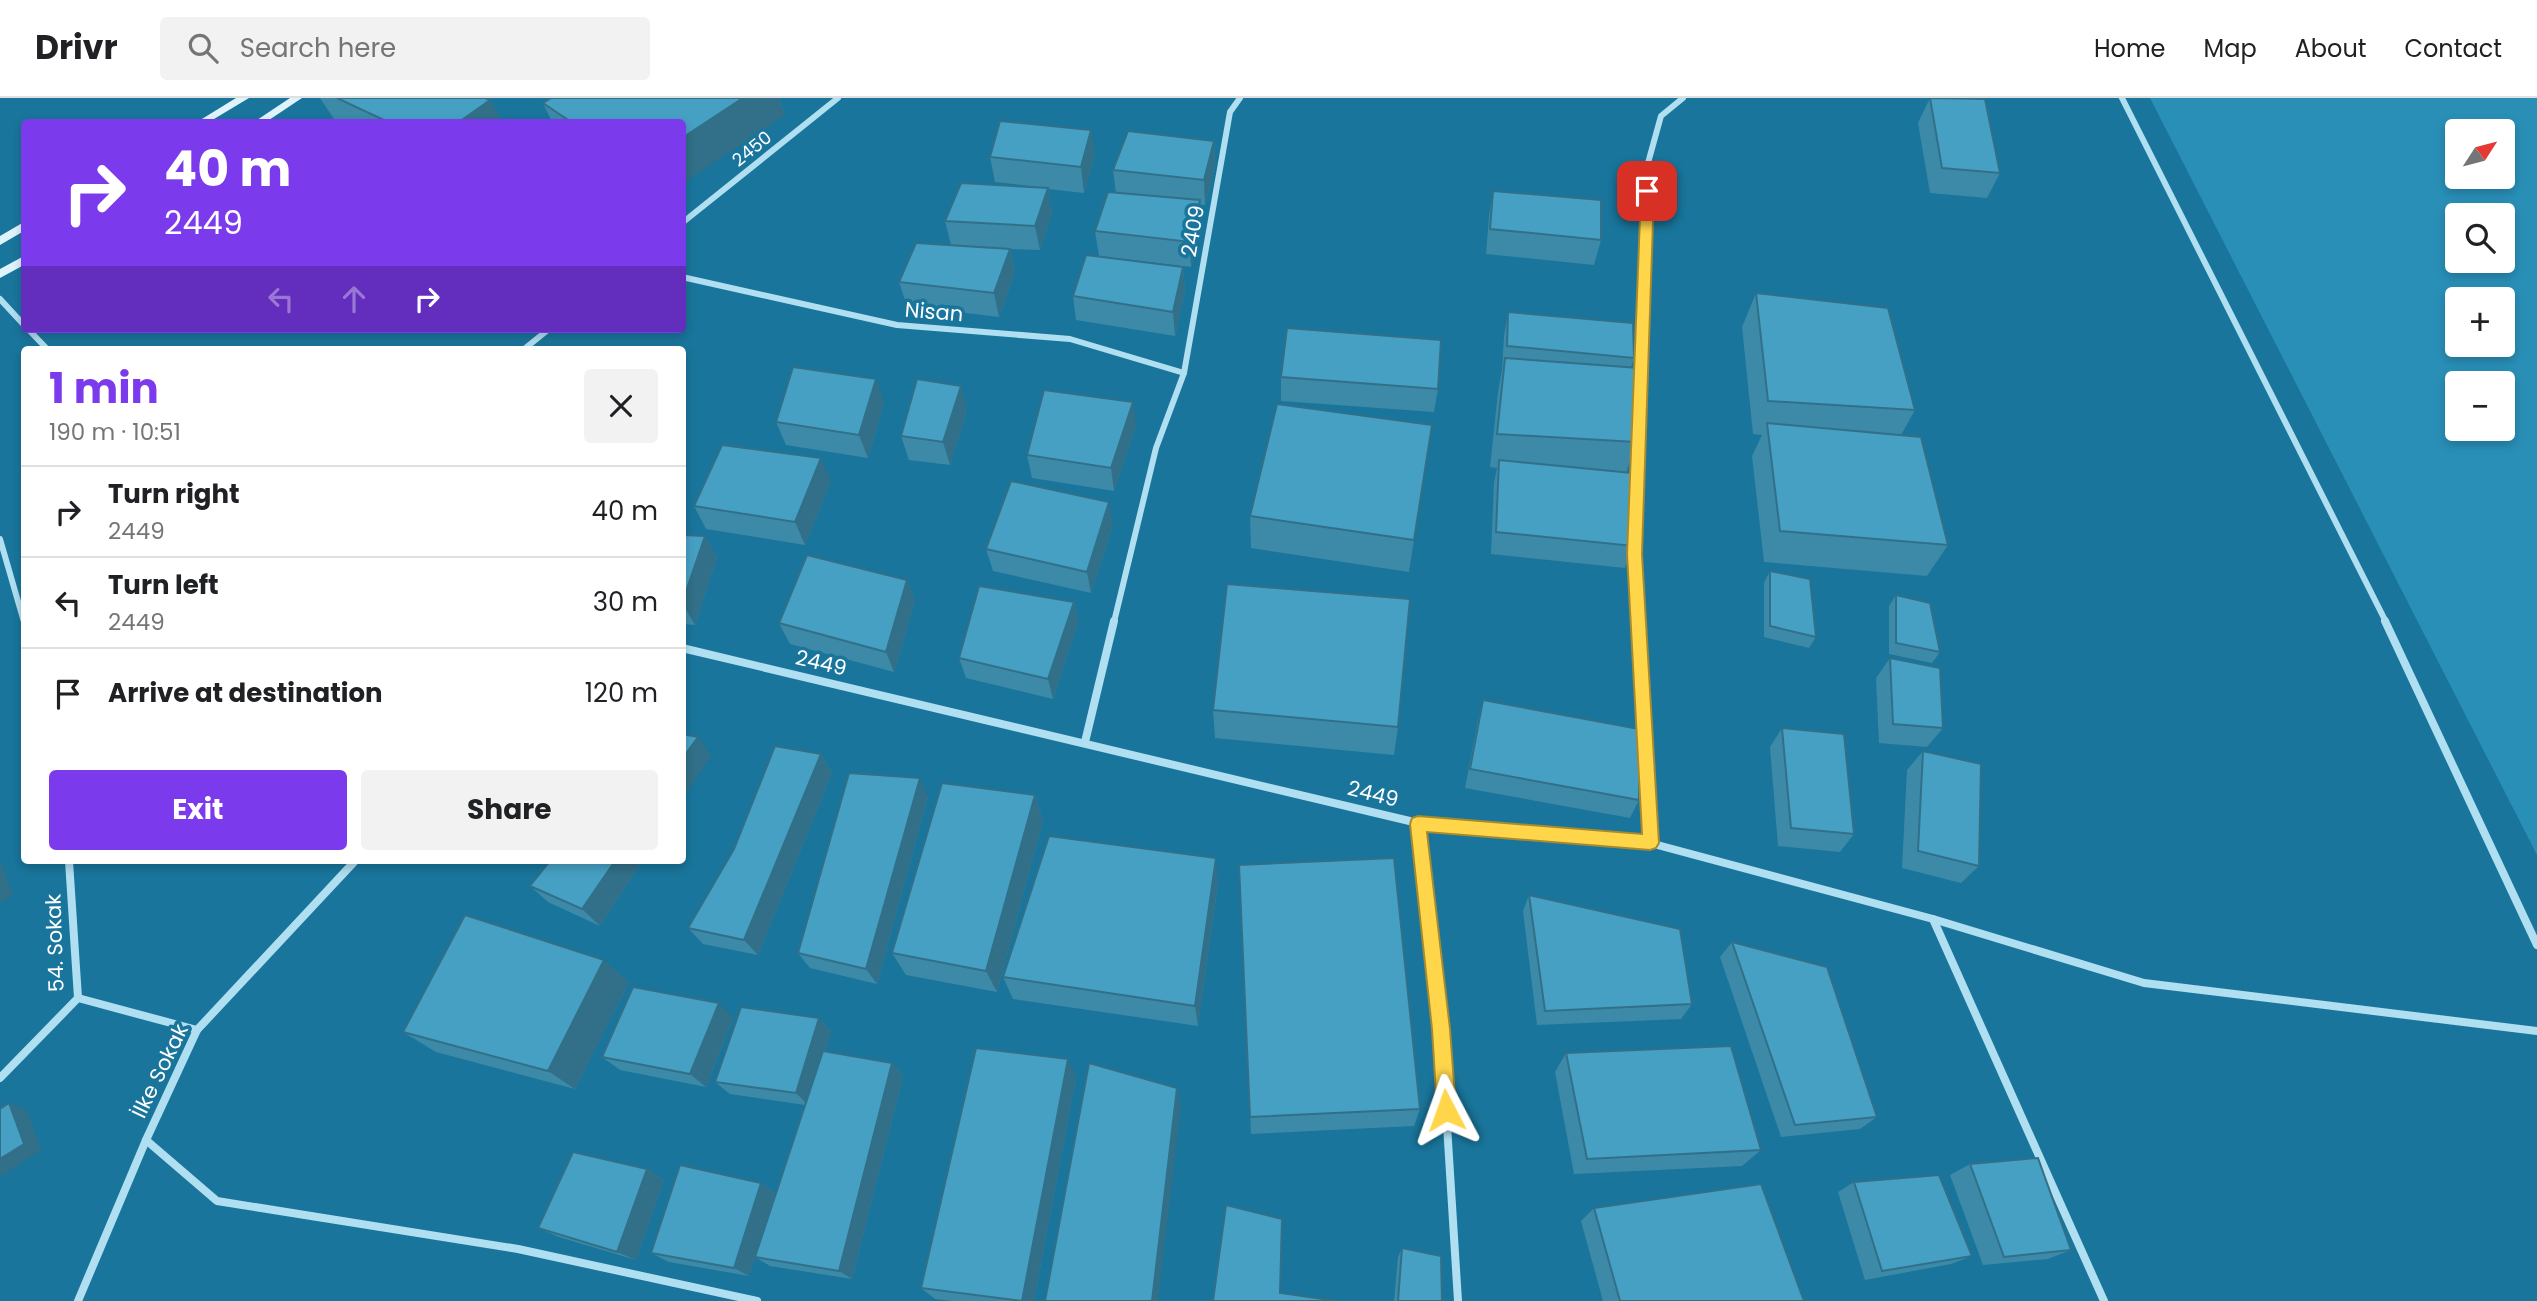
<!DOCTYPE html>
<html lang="en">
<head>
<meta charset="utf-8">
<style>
	:root { --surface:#fff; --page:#f2f2f2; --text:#202124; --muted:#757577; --line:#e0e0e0; --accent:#7c3aed }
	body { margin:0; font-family:Poppins,sans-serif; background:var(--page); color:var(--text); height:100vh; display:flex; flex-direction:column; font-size:26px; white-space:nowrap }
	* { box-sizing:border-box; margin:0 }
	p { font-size:23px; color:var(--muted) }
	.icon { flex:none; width:38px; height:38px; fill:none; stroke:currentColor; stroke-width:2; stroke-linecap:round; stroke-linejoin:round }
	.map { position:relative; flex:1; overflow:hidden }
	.panel { position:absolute; left:21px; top:248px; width:665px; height:518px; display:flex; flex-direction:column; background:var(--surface); border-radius:7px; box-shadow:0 4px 10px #0003 }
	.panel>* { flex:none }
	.top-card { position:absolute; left:21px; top:21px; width:665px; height:214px; border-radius:7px; box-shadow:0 4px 10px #0003; background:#7c3aed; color:#fff; overflow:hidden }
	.needle { width:46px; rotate:54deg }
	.tools { position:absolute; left:2445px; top:21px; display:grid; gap:14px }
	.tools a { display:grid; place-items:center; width:70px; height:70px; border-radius:7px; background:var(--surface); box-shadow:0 4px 10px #0003; font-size:35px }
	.pin { position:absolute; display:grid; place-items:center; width:60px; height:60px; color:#fff; margin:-30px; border-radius:14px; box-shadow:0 4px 10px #0006 }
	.me { position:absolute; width:77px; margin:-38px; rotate:356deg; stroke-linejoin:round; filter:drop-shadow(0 0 5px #0008) }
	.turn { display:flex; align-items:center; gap:24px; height:147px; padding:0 28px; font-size:32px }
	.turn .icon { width:91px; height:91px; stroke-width:2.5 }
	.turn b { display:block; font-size:49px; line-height:60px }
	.lanes { display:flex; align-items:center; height:66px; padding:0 28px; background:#0003; justify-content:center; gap:35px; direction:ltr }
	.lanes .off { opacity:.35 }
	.round { display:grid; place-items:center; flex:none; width:74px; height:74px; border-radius:7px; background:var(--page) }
	.head { display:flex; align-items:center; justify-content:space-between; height:119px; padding:0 28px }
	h1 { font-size:42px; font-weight:700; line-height:52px; color:var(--accent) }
	.cta { display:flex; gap:14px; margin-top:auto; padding:14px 28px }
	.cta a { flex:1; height:80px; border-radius:7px; background:var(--accent); color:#fff; font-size:28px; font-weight:700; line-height:80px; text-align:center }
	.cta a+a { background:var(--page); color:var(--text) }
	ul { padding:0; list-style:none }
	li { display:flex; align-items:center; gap:21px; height:91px; padding:0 28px; border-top:2px solid var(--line) }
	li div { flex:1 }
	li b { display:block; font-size:26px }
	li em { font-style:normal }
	header { display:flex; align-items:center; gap:42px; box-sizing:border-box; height:98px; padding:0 35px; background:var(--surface); border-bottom:2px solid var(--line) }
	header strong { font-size:33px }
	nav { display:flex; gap:38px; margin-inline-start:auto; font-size:24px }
	.search { width:490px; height:63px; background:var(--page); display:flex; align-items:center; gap:18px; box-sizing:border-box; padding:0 24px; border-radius:7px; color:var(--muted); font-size:26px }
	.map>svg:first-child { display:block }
	.green { fill:#298fb7; fill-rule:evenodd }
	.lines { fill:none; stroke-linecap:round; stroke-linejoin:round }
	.minor-far1 { stroke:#b0dff1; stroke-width:6 }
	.minor { stroke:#b0dff1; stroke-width:8 }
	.secondary { fill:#def3fc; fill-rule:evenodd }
	.wall { fill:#3c8aa8 }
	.shaded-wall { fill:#317088 }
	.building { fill:#46a0c3; stroke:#317088; stroke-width:2 }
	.route { fill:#ffd54a; stroke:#a68a30; stroke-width:2 }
	.labels { text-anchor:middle; stroke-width:7; stroke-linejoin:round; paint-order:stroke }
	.far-street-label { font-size:18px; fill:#fff; stroke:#19759b }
	.street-label { font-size:21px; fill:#fff; stroke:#19759b }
</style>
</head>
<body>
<header>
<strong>Drivr</strong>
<div class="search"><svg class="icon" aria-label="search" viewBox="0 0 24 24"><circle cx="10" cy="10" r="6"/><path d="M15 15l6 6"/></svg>Search here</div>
<nav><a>Home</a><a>Map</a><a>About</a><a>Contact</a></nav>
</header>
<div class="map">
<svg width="2537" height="1203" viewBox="0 0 2537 1203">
	<rect width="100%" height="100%" fill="#19759b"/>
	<path class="green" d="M2150,0H2537V757ZM2457,33H2502V79H2457ZM2457,117H2502V163H2457ZM2457,201H2502V247H2457ZM2457,285H2502V331H2457Z"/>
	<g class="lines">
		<g class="minor-far1">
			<path d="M2122,0L2386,524"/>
			<path d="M682,125L838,0"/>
			<path d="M682,179L897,227L1070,241L1184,275"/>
			<path d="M0,201L24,227"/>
			<path d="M28,231L48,252"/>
			<path d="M523,252L549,231"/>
			<path d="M0,441L24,524"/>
			<path d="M1114,524L1156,350L1184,275L1230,14L1240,0"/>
			<path d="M1638,524L1634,456L1648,65L1661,18L1683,0"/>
		</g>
		<g class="minor">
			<path d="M2385,523L2537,847"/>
			<path d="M682,550L1418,725L1650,745L1638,523"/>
			<path d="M1085,644L1114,523"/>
			<path d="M1418,725L1441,931L1458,1203"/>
			<path d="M1650,745L1933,821L2104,1203"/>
			<path d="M1933,821L2144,885L2537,933"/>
			<path d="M78,900L197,932"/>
			<path d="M0,980L78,900L69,763"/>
			<path d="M146,1042L217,1103L518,1151L757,1203"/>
			<path d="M78,1203L146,1042L197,932L355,763"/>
		</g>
		<g class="secondary">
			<path d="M236,0H249L209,24H197Z"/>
			<path d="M290,0H302L266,24H254Z"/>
			<path d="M24,124V133L0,147V138Z"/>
			<path d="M24,158V167L0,180V171Z"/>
		</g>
	</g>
	<g class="wall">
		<path d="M320,0H485L502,24H336Z"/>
		<path d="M551,0H779L785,17L682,24H552L543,5Z"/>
		<path d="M1930,0L2000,75L1987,100L1930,95L1918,25Z"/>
		<path d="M1214,43L1215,68L1205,107H1201L1202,127L1191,169L1099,158L1095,133L1116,95L1113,72Z"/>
		<path d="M1095,57L1084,95L1048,91L1052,115L1040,152L1010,151L1015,175L999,219L907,208L899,184L951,147L945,123L1039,89L995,84L990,59Z"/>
		<path d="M1493,93L1601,142L1594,167L1486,156L1489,118Z"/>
		<path d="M1183,169L1185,194L1175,238L1076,222L1073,198Z"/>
		<path d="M1756,195L1915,312L1901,337L1948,447L1927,478L1764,464L1752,358L1762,337L1753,336L1742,229Z"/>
		<path d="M1508,214L1634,260L1631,269L1636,344L1626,375L1633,448L1625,470L1491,456L1494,385L1497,370L1490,369L1498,294L1502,272L1504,238Z"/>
		<path d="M1281,279L1438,291L1434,314L1281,303Z"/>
		<path d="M884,305L868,360L786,347L776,324Z"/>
		<path d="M967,312L950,367L909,362L901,338Z"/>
		<path d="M1432,327L1409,474L1251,450L1250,418Z"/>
		<path d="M1136,328L1114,393L1032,380L1027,357Z"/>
		<path d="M831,383L805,447L706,431L694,408Z"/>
		<path d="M1113,427L1091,495L993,473L986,451Z"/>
		<path d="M682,437L705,438L717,460L695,527L682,526Z"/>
		<path d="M1770,473L1816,539L1809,550L1764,539V485Z"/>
		<path d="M907,482L915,503L894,574L790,546L779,525Z"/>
		<path d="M1896,497L1940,554L1932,565L1889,556V508Z"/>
		<path d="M1074,504L1078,525L1053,601L966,580L959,560Z"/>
		<path d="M1890,560L1943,630L1927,649L1879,645L1876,580Z"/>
		<path d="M1483,602L1639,702L1630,720L1465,690L1478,622Z"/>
		<path d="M1213,612L1398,629L1394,657L1215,640Z"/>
		<path d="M1782,630L1854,736L1840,754L1778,748L1770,649Z"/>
		<path d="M1923,653L1979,768L1961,785L1902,770L1907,672Z"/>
		<path d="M821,656L832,675L758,857L703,846L688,830Z"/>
		<path d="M1035,697L1043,723L997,894L906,877L892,855Z"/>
		<path d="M928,699L877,886L810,870L798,855Z"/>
		<path d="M550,763H642L600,828L548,804L530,788Z"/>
		<path d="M1239,767L1420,1011L1414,1028L1251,1036Z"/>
		<path d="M1218,785L1198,928L1013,901L1003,879Z"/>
		<path d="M1529,797L1692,906L1681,921L1537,927L1523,813Z"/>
		<path d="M1732,844L1877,1019L1860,1031L1781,1039L1720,859Z"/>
		<path d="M629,884L575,991L436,954L403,934Z"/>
		<path d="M733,920L706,989L620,972L602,959Z"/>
		<path d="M819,920L831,934L825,954L892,965L903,978L852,1181L770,1168L755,1159L805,1007L730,996L715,984Z"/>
		<path d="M1566,955L1761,1052L1742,1068L1574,1076L1555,974Z"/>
		<path d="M1076,980L1034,1203H952L935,1201L921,1190Z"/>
		<path d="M1970,1066L2071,1152L2048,1161L1983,1167L1950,1077Z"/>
		<path d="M647,1071L664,1082L636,1162L559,1139L538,1130Z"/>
		<path d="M1854,1084L1972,1158L1951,1166L1865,1182L1838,1094Z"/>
		<path d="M761,1085L775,1095L749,1178L669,1164L651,1155Z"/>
		<path d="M1594,1110L1804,1203H1603L1581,1123Z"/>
		<path d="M1402,1150L1442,1203H1394L1398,1159Z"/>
	</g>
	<g class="shaded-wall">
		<path d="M743,0H779L785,17L682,86V40Z"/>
		<path d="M490,2L502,24H459Z"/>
		<path d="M1091,32L1095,57L1084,95L1081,69Z"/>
		<path d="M1214,43L1215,68L1205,107L1204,82Z"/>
		<path d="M1048,90L1052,115L1040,152L1035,128Z"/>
		<path d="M1200,102L1202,127L1191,169L1190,144Z"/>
		<path d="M1010,151L1015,175L999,219L994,195Z"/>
		<path d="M1183,169L1185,194L1175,238L1173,214Z"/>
		<path d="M876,281L884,305L868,360L859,337Z"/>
		<path d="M961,288L967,312L950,367L943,344Z"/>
		<path d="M1133,304L1136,328L1114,393L1111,370Z"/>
		<path d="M821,360L831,383L805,447L795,424Z"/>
		<path d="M1109,404L1113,427L1091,495L1087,474Z"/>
		<path d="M705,438L717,460L695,527L682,505Z"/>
		<path d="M907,482L915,503L894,574L886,554Z"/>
		<path d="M1074,504L1078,525L1053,601L1048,581Z"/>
		<path d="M698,639L711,658L682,701V661Z"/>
		<path d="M821,656L832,675L758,857L744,842Z"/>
		<path d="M920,680L928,699L877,886L866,871Z"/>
		<path d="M1035,697L1043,723L997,894L986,873Z"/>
		<path d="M1216,760L1218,785L1198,928L1195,908Z"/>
		<path d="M0,761L13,797L0,805Z"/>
		<path d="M615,763H642L600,828L582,811Z"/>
		<path d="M604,862L629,884L575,991L548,973Z"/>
		<path d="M719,905L733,920L706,989L690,976Z"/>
		<path d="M819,920L831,934L809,1008L796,995Z"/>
		<path d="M1068,961L1076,980L1034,1203H1022Z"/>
		<path d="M892,965L903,978L852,1181L839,1173Z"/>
		<path d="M1177,990L1181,1008L1158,1203H1152Z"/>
		<path d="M9,1005L27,1012L41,1052L3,1077L0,1076V1061Z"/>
		<path d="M647,1071L664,1082L636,1162L617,1154Z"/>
		<path d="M761,1085L775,1095L749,1178L734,1170Z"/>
	</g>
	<g class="building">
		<path d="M337,0H485L490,2L459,24H388Z"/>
		<path d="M551,0H743L682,40V24H571L543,5Z"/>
		<path d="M1930,0L1985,1L2000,75L1942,70Z"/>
		<path d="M1000,23L1091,32L1081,69L990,59Z"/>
		<path d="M1128,33L1214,43L1204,82L1113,72Z"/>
		<path d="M961,85L1048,90L1035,128L945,123Z"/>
		<path d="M1493,93L1601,102V142L1490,131Z"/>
		<path d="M1108,94L1200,102L1190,144L1095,133Z"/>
		<path d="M916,145L1010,151L994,195L899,184Z"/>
		<path d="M1086,157L1183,169L1173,214L1073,198Z"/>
		<path d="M1756,195L1888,210L1915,312L1768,303Z"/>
		<path d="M1508,214L1633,225L1634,260L1507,248Z"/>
		<path d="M1287,230L1441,242L1438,291L1281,279Z"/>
		<path d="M1505,260L1639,270L1636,344L1497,336Z"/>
		<path d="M793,269L876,281L859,337L776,324Z"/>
		<path d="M917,281L961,288L943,344L901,338Z"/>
		<path d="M1044,292L1133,304L1111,370L1027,357Z"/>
		<path d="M1277,306L1432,327L1414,442L1250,418Z"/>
		<path d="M1767,325L1921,339L1948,447L1780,433Z"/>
		<path d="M722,347L821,360L795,424L694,408Z"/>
		<path d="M1499,362L1632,375L1633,448L1496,434Z"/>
		<path d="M1011,383L1109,404L1087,474L986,451Z"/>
		<path d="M682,437L705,438L682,505Z"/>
		<path d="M807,457L907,482L886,554L779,525Z"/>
		<path d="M1770,473L1810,481L1816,539L1770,528Z"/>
		<path d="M1227,486L1410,501L1398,629L1213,612Z"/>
		<path d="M979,488L1074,504L1048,581L959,560Z"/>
		<path d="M1896,497L1930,505L1940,554L1896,545Z"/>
		<path d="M1890,560L1940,570L1943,630L1893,626Z"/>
		<path d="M1483,602L1639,631V702L1470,671Z"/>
		<path d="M1782,630L1844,636L1854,736L1791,730Z"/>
		<path d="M682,636L698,639L682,661Z"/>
		<path d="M775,648L821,656L744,842L688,830L734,751Z"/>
		<path d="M1923,653L1981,666L1979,768L1918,753Z"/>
		<path d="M849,675L920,680L866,871L798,855Z"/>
		<path d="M942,685L1035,697L986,873L892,855Z"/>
		<path d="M1049,738L1216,760L1195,908L1003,879Z"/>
		<path d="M1394,760L1420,1011L1250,1019L1239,767Z"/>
		<path d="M550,763H615L582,811L530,788Z"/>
		<path d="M1529,797L1680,831L1692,906L1545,913Z"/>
		<path d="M465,817L604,862L548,973L403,934Z"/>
		<path d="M1732,844L1827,869L1877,1019L1795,1027Z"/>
		<path d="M633,889L719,905L690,976L602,959Z"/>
		<path d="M741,909L819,920L796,995L715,984Z"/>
		<path d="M1731,948L1761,1052L1587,1061L1566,955Z"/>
		<path d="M976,950L1068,961L1022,1203L921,1190Z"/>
		<path d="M823,953L892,965L839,1173L755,1159Z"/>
		<path d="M1089,965L1177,990L1152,1203H1045Z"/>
		<path d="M9,1005L24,1046L0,1061V1011Z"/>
		<path d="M573,1054L647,1071L617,1154L538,1130Z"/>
		<path d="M2038,1060L2071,1152L2004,1159L1970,1066Z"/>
		<path d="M680,1067L761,1085L734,1170L651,1155Z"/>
		<path d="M1939,1077L1972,1158L1882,1173L1854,1084Z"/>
		<path d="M1761,1086L1804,1203H1620L1594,1110Z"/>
		<path d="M1226,1107L1282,1121L1280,1195L1337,1203H1213Z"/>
		<path d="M1402,1150L1441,1158L1442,1203H1398Z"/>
	</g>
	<path class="route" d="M1647,89L1654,93L1642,456L1659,745L1656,750L1650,752L1427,734L1450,931L1456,1012L1453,1019L1446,1022L1440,1019L1437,1012L1432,931L1410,726L1412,720L1418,718L1642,736L1627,456L1641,93Z"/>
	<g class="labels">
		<g class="far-street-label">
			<text transform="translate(752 51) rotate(-39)" y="6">2450</text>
		</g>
		<g class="street-label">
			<text transform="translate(1193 133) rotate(-80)" y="7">2409</text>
			<text transform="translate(934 214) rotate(5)" y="7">Nisan</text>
			<text transform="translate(821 565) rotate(13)" y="7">2449</text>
			<text transform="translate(1373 696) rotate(14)" y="7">2449</text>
			<text transform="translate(55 845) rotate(-92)" y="7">54. Sokak</text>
			<text transform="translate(160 973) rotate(-64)" y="7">İlke Sokak</text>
		</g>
	</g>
</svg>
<div class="tools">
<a><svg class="needle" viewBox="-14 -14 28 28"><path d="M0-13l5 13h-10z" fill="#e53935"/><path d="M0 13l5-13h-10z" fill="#757577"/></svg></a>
<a><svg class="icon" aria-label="search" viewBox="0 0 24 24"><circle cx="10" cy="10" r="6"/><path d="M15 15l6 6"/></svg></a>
<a>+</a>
<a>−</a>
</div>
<div class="pin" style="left:1647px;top:93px;background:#d93025"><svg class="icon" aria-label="arrive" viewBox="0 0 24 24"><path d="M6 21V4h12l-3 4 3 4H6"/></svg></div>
<svg class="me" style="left:1446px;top:1012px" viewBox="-20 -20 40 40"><path d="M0-17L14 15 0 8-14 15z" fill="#ffd54a" stroke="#fff" stroke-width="4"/></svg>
<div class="top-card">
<div class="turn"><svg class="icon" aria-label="right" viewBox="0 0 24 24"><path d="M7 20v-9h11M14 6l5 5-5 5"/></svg><div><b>40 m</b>2449</div></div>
<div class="lanes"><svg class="icon off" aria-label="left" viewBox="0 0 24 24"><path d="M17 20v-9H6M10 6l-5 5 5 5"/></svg><svg class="icon off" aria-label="ahead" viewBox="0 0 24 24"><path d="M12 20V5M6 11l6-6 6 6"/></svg><svg class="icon" aria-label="right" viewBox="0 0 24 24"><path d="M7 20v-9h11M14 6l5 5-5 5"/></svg></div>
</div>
<section class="panel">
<div class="head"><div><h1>1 min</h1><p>190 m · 10:51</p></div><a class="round"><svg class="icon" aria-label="close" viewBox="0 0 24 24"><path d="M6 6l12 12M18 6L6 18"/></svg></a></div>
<ul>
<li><svg class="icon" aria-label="right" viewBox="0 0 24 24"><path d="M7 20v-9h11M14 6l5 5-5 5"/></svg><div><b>Turn right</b><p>2449</p></div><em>40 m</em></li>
<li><svg class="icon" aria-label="left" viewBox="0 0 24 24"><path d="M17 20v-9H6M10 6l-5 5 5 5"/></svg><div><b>Turn left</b><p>2449</p></div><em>30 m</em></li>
<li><svg class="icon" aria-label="arrive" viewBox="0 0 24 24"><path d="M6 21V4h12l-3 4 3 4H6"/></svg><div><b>Arrive at destination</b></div><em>120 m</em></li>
</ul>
<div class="cta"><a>Exit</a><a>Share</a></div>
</section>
</div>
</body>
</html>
